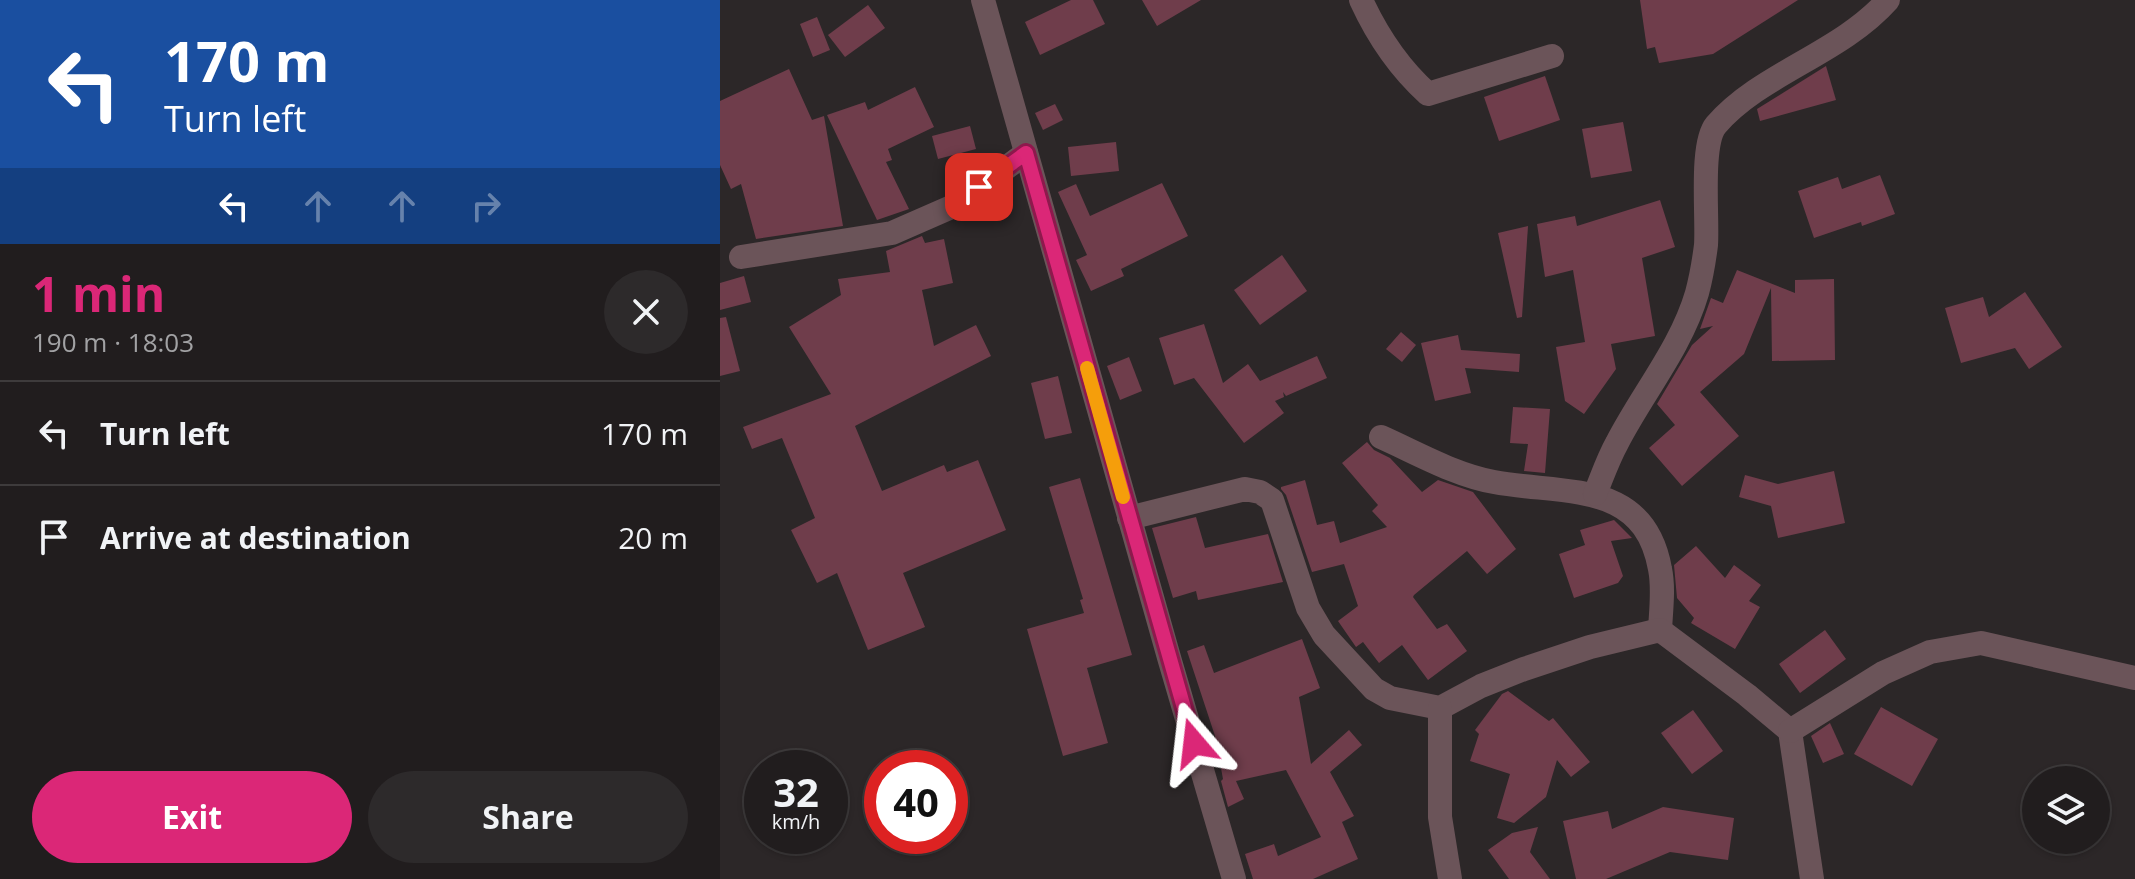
<!DOCTYPE html>
<html lang="en">
<head>
<meta charset="utf-8">
<style>
	:root { --surface:#211d1e; --page:#2d2a2b; --text:#f1f3f6; --muted:#a2a2a4; --line:#3e3b3c; --accent:#db2777 }
	body { margin:0; font-family:"Open Sans",sans-serif; background:var(--page); color:var(--text); height:100vh; display:flex; flex-direction:column; font-size:30px; white-space:nowrap }
	* { box-sizing:border-box; margin:0 }
	p { font-size:26px; color:var(--muted) }
	.icon { flex:none; width:44px; height:44px; fill:none; stroke:currentColor; stroke-width:2; stroke-linecap:round; stroke-linejoin:round }
	.map { position:relative; flex:1; overflow:hidden }
	.sheet { display:flex; flex-direction:column; background:var(--surface); width:720px }
	.sheet>* { flex:none }
	.top-card { background:#1a4fa0; color:#fff; overflow:hidden }
	.buttons { position:absolute; left:1302px; top:766px; display:grid; gap:16px }
	.buttons a { display:grid; place-items:center; width:88px; height:88px; border-radius:50%; background:var(--surface); box-shadow:0 2px 6px #0004,0 0 0 2px var(--line); font-size:40px }
	.speed { position:absolute; left:24px; top:750px; display:flex; gap:16px; font-size:40px; font-weight:700; text-align:center }
	.speed>* { display:grid; place-content:center; width:104px; height:104px; border-radius:50%; background:var(--surface); box-shadow:0 2px 6px #0004,0 0 0 2px var(--line); line-height:1 }
	.speed small { font-size:20px; font-weight:400 }
	.speed .limit { border:12px solid #d22; background:#fff; color:#111 }
	.pin { position:absolute; display:grid; place-items:center; width:68px; height:68px; color:#fff; margin:-34px; border-radius:16px; box-shadow:0 4px 12px #0006 }
	.me { position:absolute; width:88px; margin:-44px; rotate:343deg; stroke-linejoin:round; filter:drop-shadow(0 0 6px #0008) }
	.turn { display:flex; align-items:center; gap:28px; height:168px; padding:0 32px; font-size:36px }
	.turn .icon { width:104px; height:104px; stroke-width:2.5 }
	.turn b { display:block; font-size:56px; line-height:68px }
	.lanes { display:flex; align-items:center; height:76px; padding:0 32px; background:#0003; justify-content:center; gap:40px; direction:ltr }
	.lanes .off { opacity:.35 }
	.round { display:grid; place-items:center; flex:none; width:84px; height:84px; border-radius:42px; background:var(--page) }
	.headline { display:flex; align-items:center; justify-content:space-between; height:136px; padding:0 32px }
	h1 { font-size:48px; font-weight:700; line-height:60px; color:var(--accent) }
	.button { display:flex; gap:16px; margin-top:auto; padding:16px 32px }
	.button a { flex:1; height:92px; border-radius:48px; background:var(--accent); color:#fff; font-size:32px; font-weight:700; line-height:92px; text-align:center }
	.button a+a { background:var(--page); color:var(--text) }
	ul { padding:0; list-style:none }
	li { display:flex; align-items:center; gap:24px; height:104px; padding:0 32px; border-top:2px solid var(--line) }
	li div { flex:1 }
	li b { display:block; font-size:30px }
	li em { font-style:normal }
	main { display:flex; flex:1; min-height:0 }
	.map>svg:first-child { display:block }
	.building { fill:#6f3d4b }
	.lines { fill:none; stroke-linecap:round; stroke-linejoin:round }
	.minor { stroke:#6b5459; stroke-width:24 }
	.route-casing { stroke:#8e194d; stroke-width:20 }
	.route { stroke:#db2777; stroke-width:14 }
	.slow { stroke:#f59e0b; stroke-width:14 }
</style>
</head>
<body>
<main>
<section class="sheet">
<div class="top-card">
<div class="turn"><svg class="icon" aria-label="left" viewBox="0 0 24 24"><path d="M17 20v-9H6M10 6l-5 5 5 5"/></svg><div><b>170 m</b>Turn left</div></div>
<div class="lanes"><svg class="icon" aria-label="left" viewBox="0 0 24 24"><path d="M17 20v-9H6M10 6l-5 5 5 5"/></svg><svg class="icon off" aria-label="ahead" viewBox="0 0 24 24"><path d="M12 20V5M6 11l6-6 6 6"/></svg><svg class="icon off" aria-label="ahead" viewBox="0 0 24 24"><path d="M12 20V5M6 11l6-6 6 6"/></svg><svg class="icon off" aria-label="right" viewBox="0 0 24 24"><path d="M7 20v-9h11M14 6l5 5-5 5"/></svg></div>
</div>
<div class="headline"><div><h1>1 min</h1><p>190 m · 18:03</p></div><a class="round"><svg class="icon" aria-label="close" viewBox="0 0 24 24"><path d="M6 6l12 12M18 6L6 18"/></svg></a></div>
<ul>
<li><svg class="icon" aria-label="left" viewBox="0 0 24 24"><path d="M17 20v-9H6M10 6l-5 5 5 5"/></svg><div><b>Turn left</b></div><em>170 m</em></li>
<li><svg class="icon" aria-label="arrive" viewBox="0 0 24 24"><path d="M6 21V4h12l-3 4 3 4H6"/></svg><div><b>Arrive at destination</b></div><em>20 m</em></li>
</ul>
<div class="button"><a>Exit</a><a>Share</a></div>
</section>
<div class="map">
<svg width="1415" height="879" viewBox="0 0 1415 879">
	<rect width="100%" height="100%" fill="#2c2728"/>
	<g class="building">
		<path d="M351,0H373L385,24L320,55L305,22Z"/>
		<path d="M422,0H481L437,26Z"/>
		<path d="M920,0H1078L993,54L939,63L935,47L927,49Z"/>
		<path d="M148,5L165,28L125,57L108,35Z"/>
		<path d="M97,17L110,50L93,57L80,24Z"/>
		<path d="M1106,66L1116,100L1040,121L1037,109Z"/>
		<path d="M69,69L92,120L104,116L123,226L36,239L21,184L11,189L0,165V101Z"/>
		<path d="M825,76L840,120L779,141L764,97Z"/>
		<path d="M195,87L214,127L168,149L172,160L166,162L189,209L157,220L107,115L145,102L148,110Z"/>
		<path d="M335,104L343,120L323,130L315,113Z"/>
		<path d="M903,122L912,171L871,178L862,129Z"/>
		<path d="M250,126L256,149L218,159L212,136Z"/>
		<path d="M396,142L399,171L351,176L348,147Z"/>
		<path d="M1160,175L1175,214L1142,226L1141,222L1094,238L1078,191L1118,177L1122,189Z"/>
		<path d="M442,183L468,236L401,269L404,276L371,291L356,260L367,255L338,192L356,184L370,216Z"/>
		<path d="M940,200L955,247L922,258L935,336L891,344L896,369L864,414L845,401L836,347L865,342L853,270L825,277L817,224L855,216L857,226Z"/>
		<path d="M808,226L802,317L797,318L778,233Z"/>
		<path d="M202,236L205,243L224,239L233,283L202,290L214,346L256,325L271,356L135,426L162,491L224,465L227,472L258,460L286,530L183,573L205,627L148,650L117,573L97,583L71,530L95,518L62,438L32,449L23,427L111,394L69,327L121,295L118,279L170,272L166,251Z"/>
		<path d="M562,255L587,291L540,325L514,290Z"/>
		<path d="M1017,270L1075,293V280L1114,279L1115,360L1052,361L1051,288L1024,354L980,392L1019,436L962,486L929,448L955,425L937,404L972,345L993,326L980,329L991,298L1003,303Z"/>
		<path d="M24,276L31,302L0,310V283Z"/>
		<path d="M1305,292L1342,347L1309,369L1295,348L1241,363L1225,308L1263,297L1269,317Z"/>
		<path d="M6,317L20,371L0,376V318Z"/>
		<path d="M484,324L503,383L528,364L540,381L597,356L607,378L566,396L563,392L564,397L555,401L564,413L524,443L474,378L454,385L439,338Z"/>
		<path d="M681,332L696,345L682,362L666,349Z"/>
		<path d="M738,335L741,350L800,354L799,372L745,368L751,393L715,401L701,343Z"/>
		<path d="M409,357L422,391L400,400L387,366Z"/>
		<path d="M338,376L352,433L325,439L311,383Z"/>
		<path d="M793,407L830,409L825,473L804,471L808,444L790,443Z"/>
		<path d="M647,442L654,450L670,458L702,492L718,480L753,492L796,549L767,574L747,551L694,595L693,597L717,629L727,624L747,651L708,680L682,645L659,663L643,642L636,647L618,621L638,606L624,564L592,572L566,495L561,489V487L585,480L597,525L614,521L620,543L667,527L652,511L658,505L622,463Z"/>
		<path d="M1114,471L1125,523L1058,538L1051,506L1019,497L1025,475L1058,484Z"/>
		<path d="M360,478L412,655L367,668L388,743L343,756L307,629L364,613L360,600L363,599L329,487Z"/>
		<path d="M476,517L485,548L548,534L563,582L478,600L476,591L453,598L432,528Z"/>
		<path d="M894,520L912,538L891,541L903,576L898,583L854,598L839,554L865,545L860,530Z"/>
		<path d="M976,546L1005,578L1014,565L1041,585L1029,601L1040,607L1015,649L971,623L974,618L957,598L954,565Z"/>
		<path d="M1105,630L1126,659L1080,693L1059,664Z"/>
		<path d="M582,639L600,688L579,697L591,764L629,730L642,745L610,772L634,816L622,822L638,859L593,879H533L525,854L554,844L558,856L601,837L566,770L516,781L524,799L508,807L501,781L503,779L495,736L467,651L484,645L494,673Z"/>
		<path d="M788,691L829,721L833,718L870,762L851,777L837,760L826,797L794,823L777,818L790,774L750,761L759,734L755,730L782,694Z"/>
		<path d="M1161,707L1218,739L1192,786L1134,754Z"/>
		<path d="M973,710L1003,751L972,774L941,733Z"/>
		<path d="M1110,723L1124,754L1103,763L1091,736Z"/>
		<path d="M943,807L1014,818L1008,860L950,852L886,879H856L843,821L888,811L892,829Z"/>
		<path d="M818,827L810,852L830,879H789L768,850L792,833Z"/>
	</g>
	<g class="lines">
		<g class="minor">
			<path d="M263,0L450,661L514,879"/>
			<path d="M641,0C658,37 678,67 708,94L832,56"/>
			<path d="M21,257L172,233L236,205L306,153"/>
			<path d="M661,437C697,453 735,475 774,482C844,495 924,479 940,569C944,588 941,610 940,630"/>
			<path d="M875,494C882,477 888,459 897,443C922,394 961,348 977,293C981,278 984,261 986,245C988,218 980,144 996,125C1041,73 1120,54 1168,0"/>
			<path d="M409,518L525,489L540,492L552,500L588,608L604,635L654,689L670,698L720,708L761,686L804,669L870,647L940,630L1027,695L1070,731L1092,879"/>
			<path d="M720,708V817L730,879"/>
			<path d="M1070,731L1163,673L1210,652L1261,643L1415,678"/>
		</g>
	</g>
	<g class="lines">
		<g class="route-casing">
			<path id="route" d="M259,187L306,153L474,743"/>
		</g>
		<use href="#route" class="route"/>
		<path class="slow" d="M367,368L403,497"/>
	</g>
</svg>
<div class="buttons">
<a><svg class="icon" aria-label="layers" viewBox="0 0 24 24"><path d="M12 4l9 5-9 5-9-5zM3 14l9 5 9-5"/></svg></a>
</div>
<div class="speed"><div>32<small>km/h</small></div><div class="limit">40</div></div>
<div class="pin" style="left:259px;top:187px;background:#d93025"><svg class="icon" aria-label="arrive" viewBox="0 0 24 24"><path d="M6 21V4h12l-3 4 3 4H6"/></svg></div>
<svg class="me" style="left:474px;top:743px" viewBox="-20 -20 40 40"><path d="M0-17L14 15 0 8-14 15z" fill="#db2777" stroke="#fff" stroke-width="4"/></svg>
</div>
</main>
</body>
</html>
